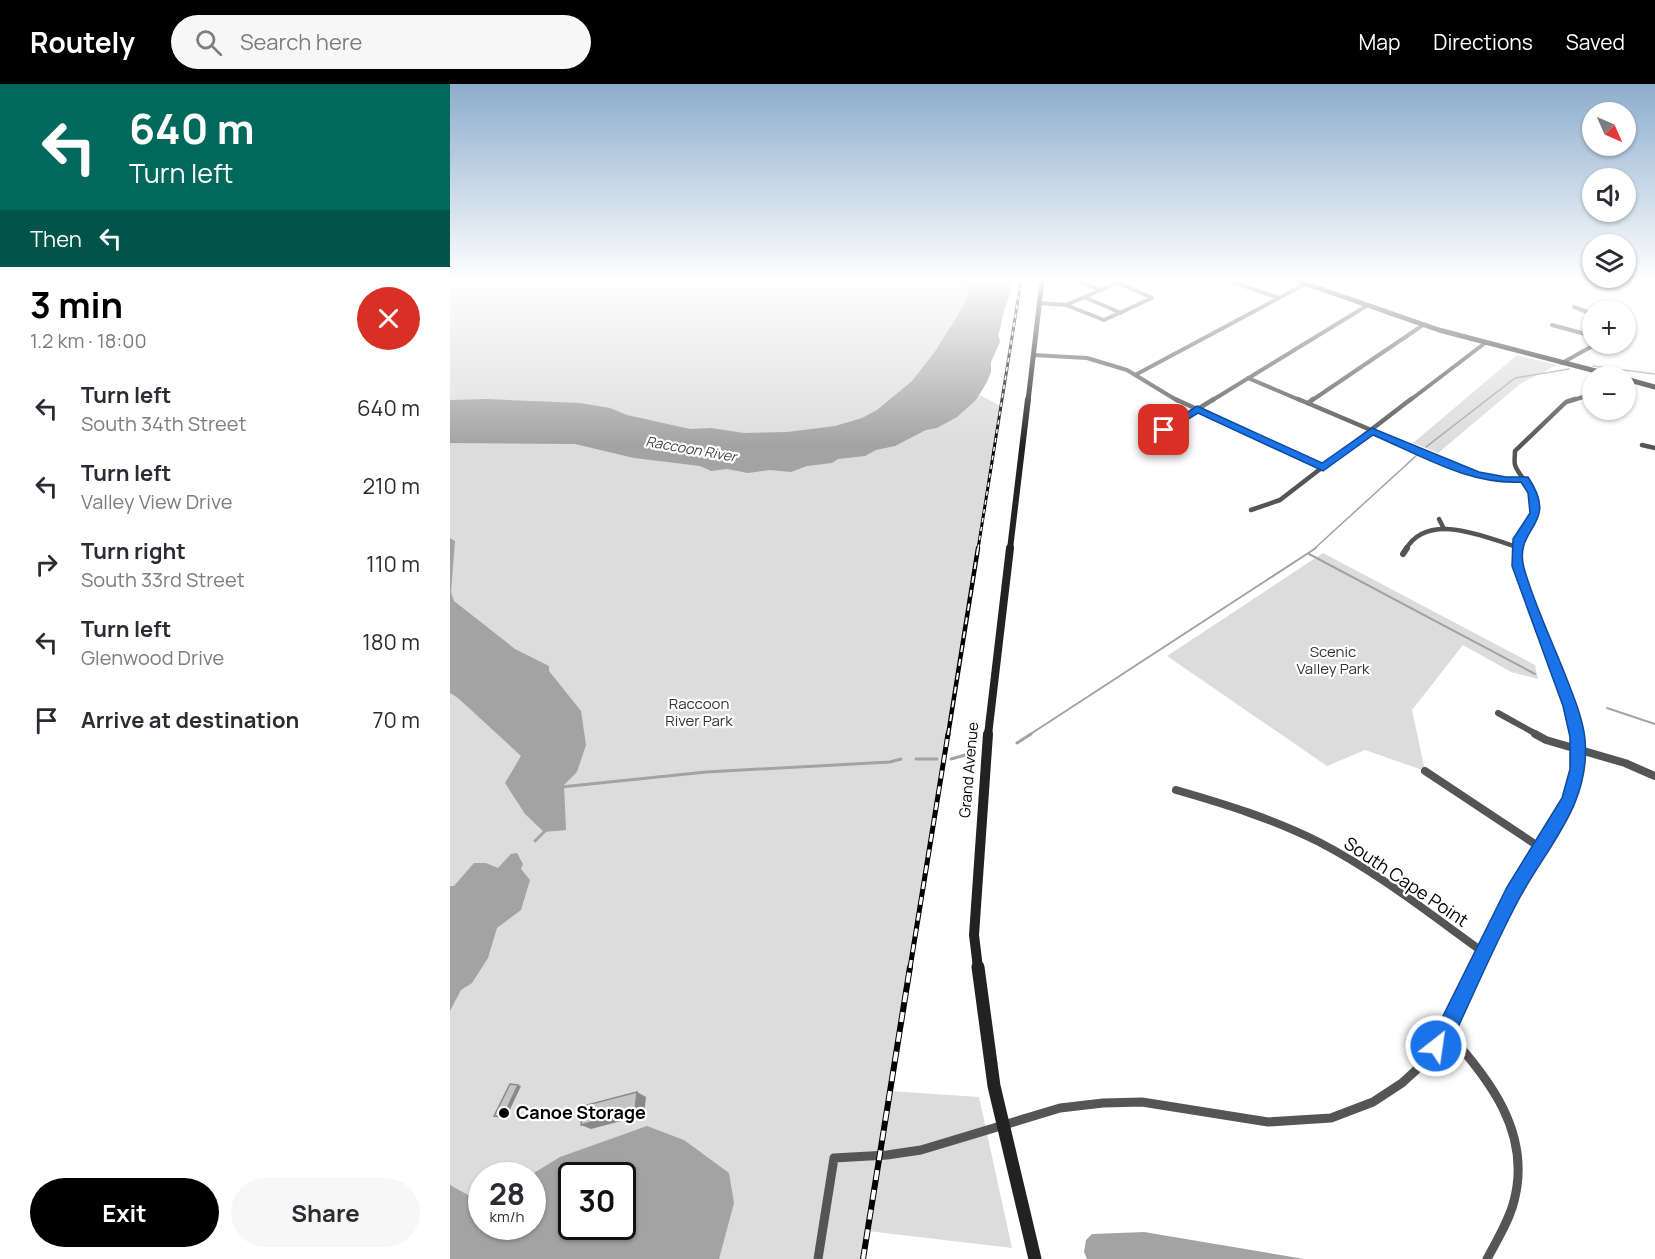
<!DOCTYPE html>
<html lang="en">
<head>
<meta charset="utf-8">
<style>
	:root { --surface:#fff; --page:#f7f7f7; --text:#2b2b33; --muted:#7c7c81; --accent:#000 }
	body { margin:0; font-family:Manrope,sans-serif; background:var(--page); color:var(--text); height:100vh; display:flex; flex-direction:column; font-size:22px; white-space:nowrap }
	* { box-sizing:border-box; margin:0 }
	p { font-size:20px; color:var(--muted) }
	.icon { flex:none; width:33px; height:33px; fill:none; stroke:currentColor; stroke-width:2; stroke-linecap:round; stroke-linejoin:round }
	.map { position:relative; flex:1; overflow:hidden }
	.sheet { display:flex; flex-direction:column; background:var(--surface); width:450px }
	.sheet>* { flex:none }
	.banner { background:#00695c; color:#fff; overflow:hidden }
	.needle { width:39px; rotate:135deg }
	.tools { position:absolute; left:1132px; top:18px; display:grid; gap:12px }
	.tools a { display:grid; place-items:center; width:54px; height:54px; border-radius:50%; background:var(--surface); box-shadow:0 2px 4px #0004; font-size:30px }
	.speed { position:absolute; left:18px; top:1078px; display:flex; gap:12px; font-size:30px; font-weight:700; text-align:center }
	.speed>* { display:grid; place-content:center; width:78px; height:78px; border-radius:50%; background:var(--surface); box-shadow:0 2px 4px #0004; line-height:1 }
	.speed small { font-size:15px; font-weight:400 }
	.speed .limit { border:3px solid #111; border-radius:9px; background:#fff; color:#111 }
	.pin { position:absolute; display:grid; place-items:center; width:51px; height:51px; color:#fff; margin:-26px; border-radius:12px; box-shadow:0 3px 9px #0006 }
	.me { position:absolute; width:66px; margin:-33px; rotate:30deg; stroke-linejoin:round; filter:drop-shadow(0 0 4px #0008) }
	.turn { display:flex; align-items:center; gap:21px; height:126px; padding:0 30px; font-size:27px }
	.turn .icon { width:78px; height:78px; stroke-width:2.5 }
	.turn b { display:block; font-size:42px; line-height:51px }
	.then { display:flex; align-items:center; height:57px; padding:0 30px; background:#0003; gap:12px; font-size:22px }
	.round { display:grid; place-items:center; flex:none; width:63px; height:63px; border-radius:32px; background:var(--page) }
	.headline { display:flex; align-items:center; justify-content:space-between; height:102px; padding:0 30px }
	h1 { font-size:36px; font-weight:700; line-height:45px; color:var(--accent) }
	.cta { display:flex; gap:12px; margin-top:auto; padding:12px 30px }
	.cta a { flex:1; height:69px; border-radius:36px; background:var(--accent); color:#fff; font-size:24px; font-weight:700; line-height:69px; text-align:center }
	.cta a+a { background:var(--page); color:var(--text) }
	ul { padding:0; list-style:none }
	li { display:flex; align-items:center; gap:18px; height:78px; padding:0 30px }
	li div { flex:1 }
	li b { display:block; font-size:22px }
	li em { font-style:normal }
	header { display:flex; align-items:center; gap:36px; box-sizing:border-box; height:84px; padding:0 30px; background:var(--accent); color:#fff }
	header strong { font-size:28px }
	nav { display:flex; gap:33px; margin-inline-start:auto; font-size:21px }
	.search { width:420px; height:54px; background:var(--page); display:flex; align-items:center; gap:15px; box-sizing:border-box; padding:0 21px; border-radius:33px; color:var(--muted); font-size:22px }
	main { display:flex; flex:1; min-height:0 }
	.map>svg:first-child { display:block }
	.green { fill:#dcdcdc; fill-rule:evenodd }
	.water { fill:#a3a3a3; fill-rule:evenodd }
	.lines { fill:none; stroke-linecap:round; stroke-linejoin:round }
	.stream-far2 { stroke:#a3a3a3; stroke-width:1.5 }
	.stream-far1 { stroke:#a3a3a3; stroke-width:2 }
	.stream { stroke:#a3a3a3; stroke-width:3 }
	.street-far4 { stroke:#555; stroke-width:4 }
	.street-far3 { stroke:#555; stroke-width:4.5 }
	.street-far2 { stroke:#555; stroke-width:6 }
	.street-far1 { stroke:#555; stroke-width:8 }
	.street { stroke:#555; stroke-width:9 }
	.secondary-far4 { stroke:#222; stroke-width:5 }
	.secondary-far3 { stroke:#222; stroke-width:6 }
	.secondary-far2 { stroke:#222; stroke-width:8 }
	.secondary-far1 { stroke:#222; stroke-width:10 }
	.secondary { stroke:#222; stroke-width:13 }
	.rail-far3-casing { stroke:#000; stroke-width:3 }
	.rail-far2-casing { stroke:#000; stroke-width:4.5 }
	.rail-far1-casing { stroke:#000; stroke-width:5 }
	.rail-casing { stroke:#000; stroke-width:6 }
	.rail-far3 { stroke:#fff; stroke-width:1.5; stroke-dasharray:4.5; stroke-linecap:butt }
	.rail-far2 { stroke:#fff; stroke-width:2; stroke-dasharray:7; stroke-linecap:butt }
	.rail-far1 { stroke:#fff; stroke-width:3; stroke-dasharray:8; stroke-linecap:butt }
	.rail { stroke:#fff; stroke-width:4; stroke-dasharray:10; stroke-linecap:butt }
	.shaded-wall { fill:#898989 }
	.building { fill:#c4c4c4; stroke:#898989; stroke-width:1.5 }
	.route { fill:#1a73e8; stroke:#114b97; stroke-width:1.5 }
	.poi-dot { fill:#000; stroke:#fff; stroke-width:2 }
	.labels { text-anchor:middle; stroke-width:4.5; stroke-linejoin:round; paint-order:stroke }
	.far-water-label { font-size:14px; font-style:italic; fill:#444; stroke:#fff }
	.park-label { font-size:15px; fill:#333; stroke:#fff }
	.street-label { font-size:15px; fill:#000; stroke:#fff }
	.near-street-label { font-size:18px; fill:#000; stroke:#fff }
	.near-poi-label { font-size:18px; font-weight:bold; fill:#000; stroke:#fff; text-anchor:start }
</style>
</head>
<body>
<header>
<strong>Routely</strong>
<div class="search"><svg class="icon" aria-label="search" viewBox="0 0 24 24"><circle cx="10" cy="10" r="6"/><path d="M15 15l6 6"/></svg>Search here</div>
<nav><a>Map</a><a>Directions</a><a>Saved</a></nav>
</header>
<main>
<section class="sheet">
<div class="banner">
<div class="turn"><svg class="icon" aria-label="left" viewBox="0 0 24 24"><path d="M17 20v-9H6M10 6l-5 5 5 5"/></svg><div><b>640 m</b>Turn left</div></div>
<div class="then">Then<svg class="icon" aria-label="left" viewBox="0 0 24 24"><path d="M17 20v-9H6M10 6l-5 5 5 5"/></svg></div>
</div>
<div class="headline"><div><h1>3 min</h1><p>1.2 km · 18:00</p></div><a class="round" style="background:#d93025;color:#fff"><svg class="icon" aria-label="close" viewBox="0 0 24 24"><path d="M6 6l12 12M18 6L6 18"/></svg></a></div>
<ul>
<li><svg class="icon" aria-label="left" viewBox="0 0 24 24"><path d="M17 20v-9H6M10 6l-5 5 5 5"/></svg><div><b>Turn left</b><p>South 34th Street</p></div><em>640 m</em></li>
<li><svg class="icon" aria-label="left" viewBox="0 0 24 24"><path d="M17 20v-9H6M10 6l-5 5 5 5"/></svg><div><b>Turn left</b><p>Valley View Drive</p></div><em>210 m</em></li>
<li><svg class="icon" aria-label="right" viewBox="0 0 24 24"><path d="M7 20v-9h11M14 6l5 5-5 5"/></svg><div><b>Turn right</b><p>South 33rd Street</p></div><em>110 m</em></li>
<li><svg class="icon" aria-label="left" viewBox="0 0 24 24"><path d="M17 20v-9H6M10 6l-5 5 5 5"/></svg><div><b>Turn left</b><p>Glenwood Drive</p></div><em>180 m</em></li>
<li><svg class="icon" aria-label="arrive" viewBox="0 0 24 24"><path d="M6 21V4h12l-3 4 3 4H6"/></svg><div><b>Arrive at destination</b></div><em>70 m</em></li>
</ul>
<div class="cta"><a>Exit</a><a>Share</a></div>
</section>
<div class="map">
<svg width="1205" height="1175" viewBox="0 0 1205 1175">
	<rect width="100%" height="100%" fill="#fff"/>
	<g class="green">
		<path d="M0,197H531L481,291L402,344L355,356L0,326Z"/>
		<path d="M1067,271L1107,281L1070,300L988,369L963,359Z"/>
		<path d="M514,303L551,322L440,1007L529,1013L562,1164L418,1147L413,1175H0V342L272,380ZM32,1092H82V1143H32ZM122,1092H172V1143H122Z"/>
		<path d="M873,469L1085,581L1088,595L1061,588L1013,561L962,626L975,687L915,666L877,682L717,572Z"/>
	</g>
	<g class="water">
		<path d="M516,197H560C563,210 556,218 553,231C551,238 552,242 548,250L550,258L541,278V288L537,298L526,316L507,333L487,344L476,346L445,362L426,366L415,372L388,375L382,379L357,382L341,388L320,386L298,389L277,385L261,387L250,382L184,374L125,360L0,359V316L37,315L130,319L160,324L177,331L240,345L261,344L294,349L337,348L385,342L412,334L427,326L462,297L484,269L511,226L519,210Z"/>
		<path d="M0,454L5,457L1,508L4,517L65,565L99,582V587L131,627L136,661L127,688L114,701L116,746L94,748L75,730L55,699L71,672L8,614L0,609Z"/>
		<path d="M67,769L73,780L71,785L80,796L71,826L47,844L38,874L22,899L11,906L0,927V802H4L24,779H36L48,784L61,770Z"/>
		<path d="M197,1042L234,1056L279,1089L284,1119L269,1175H0V1101L18,1111L31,1108L32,1143H82V1092H79L110,1073ZM122,1092H172V1143H122Z"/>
		<path d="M694,1148L854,1175H637L634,1168L636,1156L642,1150Z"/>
	</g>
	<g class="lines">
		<g class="stream-far2">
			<path d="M1143,282L1205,290"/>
			<path d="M976,363L1065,294L1119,285"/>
			<path d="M864,465L967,371"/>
		</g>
		<g class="stream-far1">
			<path d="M859,470L1085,590"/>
			<path d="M1157,624L1205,640"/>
			<path d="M579,651L866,464"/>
		</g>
		<g class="stream">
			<path d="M567,659L581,650"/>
			<path d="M466,675H487"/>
			<path d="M501,675L522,669"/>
			<path d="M111,703L256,688L440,678L451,675"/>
			<path d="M85,757L95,747"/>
		</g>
		<g class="street-far4">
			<path d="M628,197L650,206"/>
			<path d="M780,197L829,214"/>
			<path d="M634,213L671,229"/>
			<path d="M589,219L616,221L654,236L702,214L664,197"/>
			<path d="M616,221L667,199"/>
			<path d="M1124,223L1143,230"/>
			<path d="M1102,241L1143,252"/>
			<path d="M583,271L637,274L677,286L728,317"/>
			<path d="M1112,279L1146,260"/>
			<path d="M687,290L855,200"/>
			<path d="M798,294L852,317"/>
			<path d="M761,317L918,221"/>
			<path d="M861,317L973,241"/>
			<path d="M959,317L1035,259"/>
			<path d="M1120,317L1143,310"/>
		</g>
		<g class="street-far3">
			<path d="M725,315L873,383"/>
			<path d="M848,315L1027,391L1056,396L1074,395"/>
			<path d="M858,319L863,315"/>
			<path d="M699,355L764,315"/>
			<path d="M1192,361L1205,364"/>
			<path d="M801,426L830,416L961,315"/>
			<path d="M989,435L994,445"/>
			<path d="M956,465C978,427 1035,453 1067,463"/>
			<path d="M1069,465C1069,449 1086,440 1087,423C1088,405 1070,396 1065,381C1064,377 1065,371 1065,367L1116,318L1125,315"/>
		</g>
		<g class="street-far2">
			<path d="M1069,464L1068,482L1124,636L1126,651"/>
			<path d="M953,470L957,464"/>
			<path d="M1048,629L1088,651"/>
		</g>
		<g class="street-far1">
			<path d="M1085,650L1096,656L1175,679L1205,692"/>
			<path d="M975,687L1091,764"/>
			<path d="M726,706C775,720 823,735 869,758C927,788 980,830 1033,868"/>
			<path d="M1026,884C1039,859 1050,833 1063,809C1094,754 1135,719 1126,650"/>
		</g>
		<g class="street">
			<path d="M996,947C1039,994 1082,1049 1064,1117C1059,1137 1047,1156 1037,1175"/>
			<path d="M368,1175L384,1074L437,1071L471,1066L610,1024L653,1019L692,1018L818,1038L881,1034L923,1018L952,999L976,977L996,947L1027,883"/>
		</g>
		<g class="secondary-far4">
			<path d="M848,197L989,246L1165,292"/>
			<path d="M1176,295L1205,303"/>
			<path d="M578,317L592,197"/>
		</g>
		<path class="secondary-far3" d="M560,465L578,315"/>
		<path class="secondary-far2" d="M538,651L560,464"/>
		<path class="secondary-far1" d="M528,884L524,851L538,650"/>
		<path class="secondary" d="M528,883L544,1002L585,1175"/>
		<g class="rail-far3-casing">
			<path id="rail-far3" d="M528,465L571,197"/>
		</g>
		<g class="rail-far2-casing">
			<path id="rail-far2" d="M498,651L528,464"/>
		</g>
		<g class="rail-far1-casing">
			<path id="rail-far1" d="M460,884L498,650"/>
		</g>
		<g class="rail-casing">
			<path id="rail" d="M413,1175L460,883"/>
		</g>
		<use href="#rail-far3" class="rail-far3"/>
		<use href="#rail-far2" class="rail-far2"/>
		<use href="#rail-far1" class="rail-far1"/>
		<use href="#rail" class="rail"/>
	</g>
	<g class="shaded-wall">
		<path d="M68,1001L71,1002L56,1034L53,1033Z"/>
		<path d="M187,1008L196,1013L194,1031L141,1045L131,1041Z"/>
	</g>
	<g class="building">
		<path d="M60,1000L68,1001L53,1033L44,1032Z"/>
		<path d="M187,1008L185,1026L131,1041L133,1022Z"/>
	</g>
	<linearGradient id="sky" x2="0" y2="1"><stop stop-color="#8cadcc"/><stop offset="0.54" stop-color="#fff"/><stop offset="1" stop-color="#fff" stop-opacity="0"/></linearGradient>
	<rect width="1205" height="362" fill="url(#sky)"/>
	<path class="route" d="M747,322L872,379L922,344L1029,388L1056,393H1078C1111,442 1063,442 1074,484C1085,523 1104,561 1118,598C1125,616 1133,636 1135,655C1141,720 1098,761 1069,815C1045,860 1025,907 1003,954L993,969L986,972L979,969L976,962L989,940L1057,803L1112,714L1120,685V653L1113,622L1062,482L1063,455L1080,429L1078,409L1071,398C1019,401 970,371 923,351L873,387L748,329L717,348L709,346Z"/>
	<circle class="poi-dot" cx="54" cy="1029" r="6"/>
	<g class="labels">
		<g class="far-water-label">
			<text transform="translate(241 365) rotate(10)" y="5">Raccoon River</text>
		</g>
		<g class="park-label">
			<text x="883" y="573">Scenic<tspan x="883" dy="17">Valley Park</tspan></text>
			<text x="249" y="625">Raccoon<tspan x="249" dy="17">River Park</tspan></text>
		</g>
		<g class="street-label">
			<text transform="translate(519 686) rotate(-85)" y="5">Grand Avenue</text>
		</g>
		<g class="near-street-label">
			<text transform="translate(956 798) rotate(34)" y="6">South Cape Point</text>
		</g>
		<g class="near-poi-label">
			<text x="66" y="1035">Canoe Storage</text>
		</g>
	</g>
</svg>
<div class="tools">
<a><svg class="needle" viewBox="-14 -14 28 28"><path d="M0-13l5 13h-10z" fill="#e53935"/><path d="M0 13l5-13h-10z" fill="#7c7c81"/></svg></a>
<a><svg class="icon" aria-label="sound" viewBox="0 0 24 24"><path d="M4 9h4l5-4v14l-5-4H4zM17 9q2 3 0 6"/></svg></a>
<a><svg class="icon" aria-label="layers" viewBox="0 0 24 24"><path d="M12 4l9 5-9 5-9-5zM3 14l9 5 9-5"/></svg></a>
<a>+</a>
<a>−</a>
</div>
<div class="speed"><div>28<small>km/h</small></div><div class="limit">30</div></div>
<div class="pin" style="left:714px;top:346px;background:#d93025"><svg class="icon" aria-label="arrive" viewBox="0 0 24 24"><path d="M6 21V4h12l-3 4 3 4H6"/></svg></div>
<svg class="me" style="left:986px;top:962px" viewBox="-20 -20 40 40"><circle r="17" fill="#1a73e8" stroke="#fff" stroke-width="3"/><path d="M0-11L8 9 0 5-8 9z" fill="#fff"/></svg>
</div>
</main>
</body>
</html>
